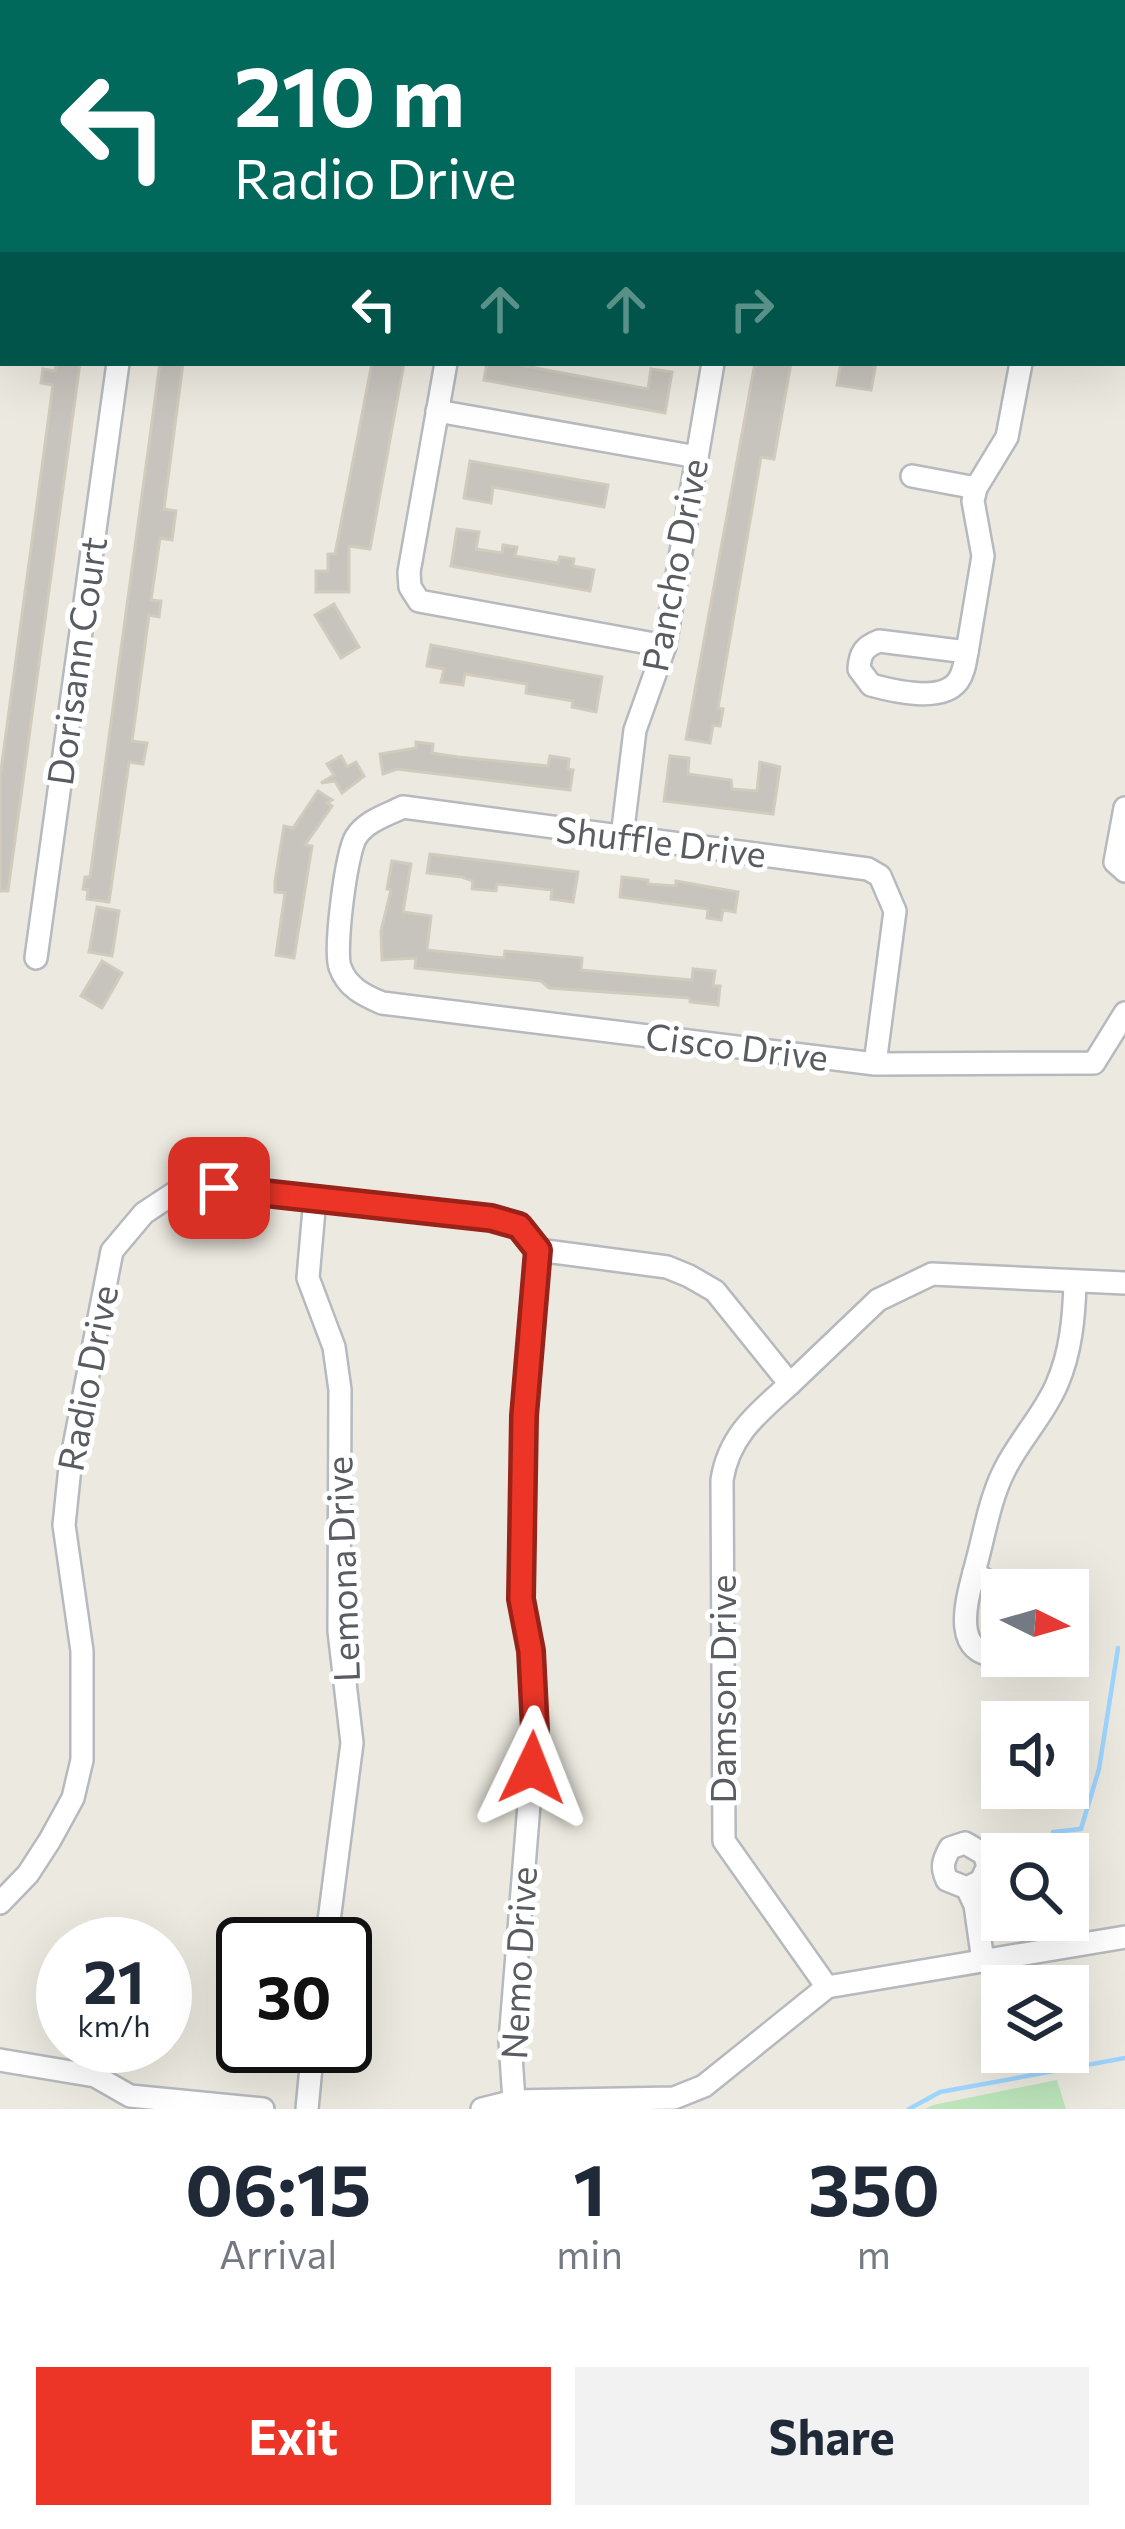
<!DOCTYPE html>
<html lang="en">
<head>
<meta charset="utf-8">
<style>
	:root { --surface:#fff; --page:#f2f2f3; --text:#1f2937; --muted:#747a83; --accent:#ec3527 }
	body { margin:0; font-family:Commissioner,sans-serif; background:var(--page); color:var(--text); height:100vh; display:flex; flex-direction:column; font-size:45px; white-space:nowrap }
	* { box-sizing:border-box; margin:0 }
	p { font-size:39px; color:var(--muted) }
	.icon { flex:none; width:66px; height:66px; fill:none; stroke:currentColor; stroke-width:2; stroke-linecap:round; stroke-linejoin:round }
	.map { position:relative; height:2109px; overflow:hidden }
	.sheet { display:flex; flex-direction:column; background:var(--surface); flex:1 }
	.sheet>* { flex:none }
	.banner { position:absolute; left:0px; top:0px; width:1125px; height:366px; box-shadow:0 12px 48px #0002; background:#00695c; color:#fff; overflow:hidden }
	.needle { width:78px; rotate:95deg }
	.buttons { position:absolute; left:981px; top:1569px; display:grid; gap:24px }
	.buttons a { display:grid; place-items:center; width:108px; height:108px; border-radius:0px; background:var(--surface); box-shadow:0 12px 48px #0002; font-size:60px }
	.speed { position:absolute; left:36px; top:1917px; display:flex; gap:24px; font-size:60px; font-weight:700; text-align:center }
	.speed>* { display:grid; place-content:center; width:156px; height:156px; border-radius:50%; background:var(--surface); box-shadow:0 12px 48px #0002; line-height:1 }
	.speed small { font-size:30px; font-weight:400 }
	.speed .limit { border:6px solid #111; border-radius:18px; background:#fff; color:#111 }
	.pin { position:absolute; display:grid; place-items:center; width:102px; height:102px; color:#fff; margin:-51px; border-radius:24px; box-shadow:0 6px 18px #0006 }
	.me { position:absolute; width:132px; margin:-66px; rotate:2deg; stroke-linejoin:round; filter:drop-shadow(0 0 9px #0008) }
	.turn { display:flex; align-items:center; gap:42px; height:252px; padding:0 36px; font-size:54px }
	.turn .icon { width:156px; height:156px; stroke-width:2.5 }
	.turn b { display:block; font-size:84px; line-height:102px }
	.lanes { display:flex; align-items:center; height:114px; padding:0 36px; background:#0003; justify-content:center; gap:60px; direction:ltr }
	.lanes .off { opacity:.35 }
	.eta { display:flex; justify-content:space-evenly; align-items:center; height:204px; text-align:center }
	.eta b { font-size:72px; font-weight:700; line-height:84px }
	.primary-button { display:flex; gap:24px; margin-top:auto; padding:24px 36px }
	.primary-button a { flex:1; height:138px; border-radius:0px; background:var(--accent); color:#fff; font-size:48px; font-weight:700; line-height:138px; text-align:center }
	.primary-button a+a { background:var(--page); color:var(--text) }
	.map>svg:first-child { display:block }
	.green { fill:#bce5bb }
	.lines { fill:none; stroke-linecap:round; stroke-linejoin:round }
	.stream { stroke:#9ed5ff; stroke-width:4.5 }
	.building { fill:#c7c4bd; stroke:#d1cbbe; stroke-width:3 }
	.minor-casing { stroke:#b6b9bd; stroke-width:26 }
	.major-casing { stroke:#f4c552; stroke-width:32 }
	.minor { stroke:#fff; stroke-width:21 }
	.major { stroke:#fff0a3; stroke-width:27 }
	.route-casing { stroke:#992219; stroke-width:30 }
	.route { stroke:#ec3527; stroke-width:21 }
	.labels { text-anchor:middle; stroke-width:10; stroke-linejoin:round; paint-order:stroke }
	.street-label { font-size:36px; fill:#595d62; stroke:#fff }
</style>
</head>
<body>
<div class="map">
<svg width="1125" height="2109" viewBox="0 0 1125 2109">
	<rect width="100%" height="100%" fill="#eceae0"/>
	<path class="green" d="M1057,2080L1066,2109H925L933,2105Z"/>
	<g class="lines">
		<g class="stream">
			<path d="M1053,1832L1081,1829L1099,1769L1118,1648"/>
			<path d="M909,2109L940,2092L1125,2058"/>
		</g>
	</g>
	<g class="building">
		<path d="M56,363H80L8,891H0V778L53,385L41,383L43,369L55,371Z"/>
		<path d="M160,363H183L164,509L176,511L172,540L160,538L151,600L161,601L159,617L149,615L132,741L147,743L143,764L129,762L109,902L87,899L88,890L83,889L85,877H90Z"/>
		<path d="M372,363H404L370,549L349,546V592H316V571H328V554H335Z"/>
		<path d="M487,363H509L648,389L651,369L672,372L665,413L484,380Z"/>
		<path d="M755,363H791L774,459L761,457L718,708L723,709L720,726L713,725L710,743L686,739Z"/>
		<path d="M841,363H876L871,390L837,385Z"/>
		<path d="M470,461L608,485L604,507L493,487L491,503L464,498Z"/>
		<path d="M457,529L479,532L476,549L502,553L503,545L517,547L515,556L558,563L560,557L574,559L573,566L594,570L590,591L451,566Z"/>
		<path d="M334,604L359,647L341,658L315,615Z"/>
		<path d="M431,645L602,677L596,712L572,707L573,701L526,693L527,684L465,674L463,685L441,682L444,669L427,666Z"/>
		<path d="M416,742L433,744L432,753L458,757L548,766L550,756L569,759L568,769L573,770L570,790L397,769L383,774L380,754L416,748Z"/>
		<path d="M341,756L347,767L356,762L364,776L342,793L335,781L321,783L334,775L327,764Z"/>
		<path d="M670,756L689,758L688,774L731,780L732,789L757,791L760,762L780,767L773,814L664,801Z"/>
		<path d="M318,791L332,800L327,803L332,806L305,845L312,846L294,958L276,955L285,893L275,892V881L284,826L293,828Z"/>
		<path d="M430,854L578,872L573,902L551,899L552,890L497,884L496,891L472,889L473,881L462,877L427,873Z"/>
		<path d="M392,861L411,864L403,912L431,916L427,950L504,958L505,951L582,958L581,970L692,980L693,969L715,971L713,986H720L718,1005L690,1002V998L549,988L541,981L415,968L416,958L382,960L381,931L391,890L387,889Z"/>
		<path d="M622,877L648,880V884L676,886V881L738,892L735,912L723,910L721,920L707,918L708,909L620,897Z"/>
		<path d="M97,907L119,911L112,956L89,952Z"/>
		<path d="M102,961L122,973L102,1008L81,996Z"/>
	</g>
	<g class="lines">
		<g class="minor-casing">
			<g id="minor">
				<path d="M238,3V0"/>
				<path d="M372,3V0"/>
				<path d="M572,3V0"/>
				<path d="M647,3V0"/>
				<path d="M808,3V0"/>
				<path d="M919,3V0"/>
				<path d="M1014,3L1016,0"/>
				<path d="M446,363L409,572L410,587L419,601L665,646"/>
				<path d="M437,411L697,457"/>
				<path d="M912,476L976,488"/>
				<path d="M879,641L967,652C965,662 964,673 958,681C942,703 893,691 871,685L859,669C860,653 864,647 879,641Z"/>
				<path d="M967,652L983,556L973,501L976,488L1007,437L1021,363"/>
				<path d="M1125,808L1115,862L1125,871"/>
				<path d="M622,837L635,730L665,646L713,363"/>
				<path d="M36,958L118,363"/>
				<path d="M875,1064L895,911L880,876L868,869L403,807C387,815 366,821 356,837C346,853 334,950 340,967C347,987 363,995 382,1003L875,1064L1094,1063L1125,1013"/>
				<path d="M315,1198L308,1278L334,1347L340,1390L339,1631L352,1743L326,1944"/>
				<path d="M790,1384C758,1413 729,1435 722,1480L724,1841L827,1987"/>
				<path d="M974,1572L1002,1592"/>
				<path d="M1002,1656C946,1657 969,1593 977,1561C985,1531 990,1499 1004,1471C1019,1440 1044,1415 1057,1384C1071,1352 1074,1317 1075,1283"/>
				<path d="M967,1888L981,1881L988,1866L984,1854L965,1843L950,1848C943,1861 941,1867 947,1880L967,1888L975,1905L983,1961"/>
				<path d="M0,1903L28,1874L50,1840L73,1798L82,1760V1651L64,1525L70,1467L112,1251L144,1213L179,1190L219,1188L491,1218L519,1226L538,1250L667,1267L689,1276L715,1291L790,1384L878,1300L932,1274L1125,1283"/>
				<path d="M0,2060L95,2076L130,2096L263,2109"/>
				<path d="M514,2101L510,2041L535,1730L531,1650L521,1599L524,1416L538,1250"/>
				<path d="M307,2109L313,2046"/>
				<path d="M482,2109L514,2101L674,2098L704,2086L827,1987L1125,1937"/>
			</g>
		</g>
		<g class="major-casing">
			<g id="major">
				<path d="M157,0L188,3"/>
				<path d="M1122,94L1125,95"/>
				<path d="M1122,157L1125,170"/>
			</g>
		</g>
		<use href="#minor" class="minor"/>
		<use href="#major" class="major"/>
	</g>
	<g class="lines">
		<g class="route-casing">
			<path id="route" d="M219,1188L491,1218L519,1226L538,1250L524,1416L521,1599L531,1651L535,1730L532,1768"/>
		</g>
		<use href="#route" class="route"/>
	</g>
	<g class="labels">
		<g class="street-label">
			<text transform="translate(675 565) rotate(-79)" y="13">Pancho Drive</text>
			<text transform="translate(77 661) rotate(-82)" y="13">Dorisann Court</text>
			<text transform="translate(661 842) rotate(7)" y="13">Shuffle Drive</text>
			<text transform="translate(737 1047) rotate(7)" y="13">Cisco Drive</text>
			<text transform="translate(88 1378) rotate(-79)" y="13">Radio Drive</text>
			<text transform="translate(343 1569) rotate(-92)" y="13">Lemona Drive</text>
			<text transform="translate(723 1689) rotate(-90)" y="13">Damson Drive</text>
			<text transform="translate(519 1963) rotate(-87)" y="13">Nemo Drive</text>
		</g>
	</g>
</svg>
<div class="buttons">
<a><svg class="needle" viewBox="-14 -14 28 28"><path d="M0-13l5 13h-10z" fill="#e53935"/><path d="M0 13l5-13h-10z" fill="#747a83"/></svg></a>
<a><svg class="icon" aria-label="sound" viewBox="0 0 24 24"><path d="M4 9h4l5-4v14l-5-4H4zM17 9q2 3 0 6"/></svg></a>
<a><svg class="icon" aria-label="search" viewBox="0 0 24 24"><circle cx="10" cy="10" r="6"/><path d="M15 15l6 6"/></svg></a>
<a><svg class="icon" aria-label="layers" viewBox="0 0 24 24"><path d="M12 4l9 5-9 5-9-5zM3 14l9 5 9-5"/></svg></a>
</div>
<div class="speed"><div>21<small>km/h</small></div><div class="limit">30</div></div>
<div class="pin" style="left:219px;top:1188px;background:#d93025"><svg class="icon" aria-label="arrive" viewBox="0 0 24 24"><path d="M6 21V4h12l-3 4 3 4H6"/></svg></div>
<svg class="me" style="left:532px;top:1768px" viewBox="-20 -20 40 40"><path d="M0-17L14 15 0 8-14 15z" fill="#ec3527" stroke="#fff" stroke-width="4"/></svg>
<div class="banner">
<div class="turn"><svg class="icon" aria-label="left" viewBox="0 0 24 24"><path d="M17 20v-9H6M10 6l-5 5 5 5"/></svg><div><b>210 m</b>Radio Drive</div></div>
<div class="lanes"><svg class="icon" aria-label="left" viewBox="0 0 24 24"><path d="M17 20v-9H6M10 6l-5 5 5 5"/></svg><svg class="icon off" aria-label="ahead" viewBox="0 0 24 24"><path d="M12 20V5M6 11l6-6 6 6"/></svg><svg class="icon off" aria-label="ahead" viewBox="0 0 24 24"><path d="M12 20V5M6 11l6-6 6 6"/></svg><svg class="icon off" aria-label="right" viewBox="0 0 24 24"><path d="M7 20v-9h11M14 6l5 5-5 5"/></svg></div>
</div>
</div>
<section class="sheet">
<div class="eta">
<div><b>06:15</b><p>Arrival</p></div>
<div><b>1</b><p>min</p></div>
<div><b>350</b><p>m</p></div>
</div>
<div class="primary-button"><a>Exit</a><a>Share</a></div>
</section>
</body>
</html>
